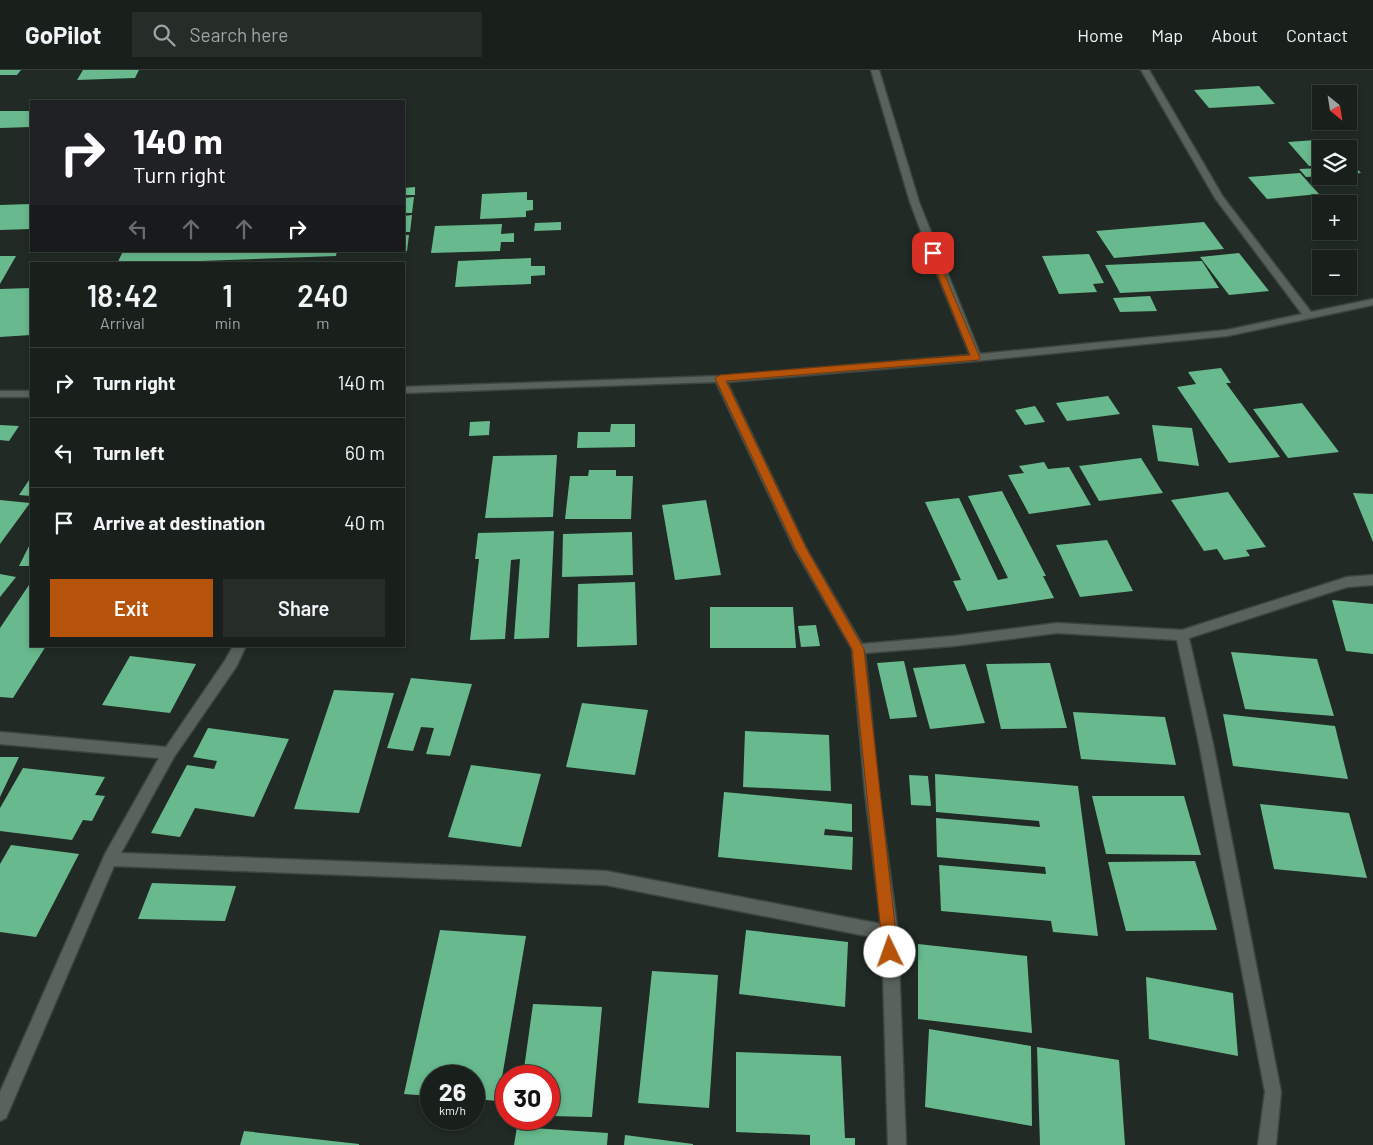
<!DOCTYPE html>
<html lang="en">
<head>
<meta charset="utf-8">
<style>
	:root { --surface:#19201b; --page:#262d28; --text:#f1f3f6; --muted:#9fa3a3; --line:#373e3a; --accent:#b45309 }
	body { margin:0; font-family:Barlow,sans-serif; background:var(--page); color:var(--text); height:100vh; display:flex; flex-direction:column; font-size:19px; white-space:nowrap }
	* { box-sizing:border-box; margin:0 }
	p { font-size:16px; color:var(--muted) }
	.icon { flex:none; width:28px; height:28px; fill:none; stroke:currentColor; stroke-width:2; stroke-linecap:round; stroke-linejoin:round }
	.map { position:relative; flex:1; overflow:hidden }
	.details { position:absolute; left:30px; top:192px; width:375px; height:385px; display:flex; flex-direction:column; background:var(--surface); border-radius:0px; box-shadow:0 2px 8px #0003,0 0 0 1px var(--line) }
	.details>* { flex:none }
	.guide { position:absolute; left:30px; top:30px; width:375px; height:152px; border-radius:0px; box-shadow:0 2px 8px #0003,0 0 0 1px var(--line); background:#202124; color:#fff; overflow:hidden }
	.needle { width:32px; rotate:150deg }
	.tools { position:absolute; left:1312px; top:15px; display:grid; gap:10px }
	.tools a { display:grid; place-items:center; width:45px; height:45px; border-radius:0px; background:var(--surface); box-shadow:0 2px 8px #0003,0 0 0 1px var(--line); font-size:25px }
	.speed { position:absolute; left:420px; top:995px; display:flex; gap:10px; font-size:25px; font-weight:700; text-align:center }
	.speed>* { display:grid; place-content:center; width:65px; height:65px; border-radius:50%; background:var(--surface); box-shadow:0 2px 8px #0003,0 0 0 1px var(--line); line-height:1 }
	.speed small { font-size:12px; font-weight:400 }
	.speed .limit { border:8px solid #d22; background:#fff; color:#111 }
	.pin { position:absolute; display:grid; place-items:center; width:42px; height:42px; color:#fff; margin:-21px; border-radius:10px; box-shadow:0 2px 8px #0006 }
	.me { position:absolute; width:55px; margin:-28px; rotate:357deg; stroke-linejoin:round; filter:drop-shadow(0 0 4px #0008) }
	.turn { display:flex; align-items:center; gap:18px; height:105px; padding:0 20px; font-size:22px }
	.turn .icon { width:65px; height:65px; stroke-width:2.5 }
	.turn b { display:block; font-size:35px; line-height:42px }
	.lanes { display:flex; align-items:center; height:48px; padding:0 20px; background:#0003; justify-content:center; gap:25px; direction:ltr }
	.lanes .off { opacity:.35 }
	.eta { display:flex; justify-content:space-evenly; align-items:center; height:85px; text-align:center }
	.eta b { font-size:30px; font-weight:600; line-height:35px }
	.button { display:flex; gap:10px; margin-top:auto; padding:10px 20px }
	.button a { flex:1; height:58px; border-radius:0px; background:var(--accent); color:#fff; font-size:20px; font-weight:600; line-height:58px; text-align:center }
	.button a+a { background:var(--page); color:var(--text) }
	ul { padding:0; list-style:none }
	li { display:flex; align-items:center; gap:15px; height:70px; padding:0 20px; border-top:1px solid var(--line) }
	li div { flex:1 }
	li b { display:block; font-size:19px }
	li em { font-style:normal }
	header { display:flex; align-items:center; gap:30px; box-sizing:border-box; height:70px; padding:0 25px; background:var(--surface); border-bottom:1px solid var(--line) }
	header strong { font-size:24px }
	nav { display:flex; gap:28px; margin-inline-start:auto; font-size:18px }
	.search { width:350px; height:45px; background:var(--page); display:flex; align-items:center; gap:12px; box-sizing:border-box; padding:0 18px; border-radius:0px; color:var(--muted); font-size:19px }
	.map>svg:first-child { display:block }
	.building { fill:#68ba8e }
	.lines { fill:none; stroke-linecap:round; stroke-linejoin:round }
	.minor-casing { stroke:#3d4541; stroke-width:3 }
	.minor { fill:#59635c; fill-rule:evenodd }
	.route { fill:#b45309; stroke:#753606 }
</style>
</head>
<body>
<header>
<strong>GoPilot</strong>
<div class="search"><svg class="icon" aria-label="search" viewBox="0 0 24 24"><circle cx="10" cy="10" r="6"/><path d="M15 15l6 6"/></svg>Search here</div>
<nav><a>Home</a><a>Map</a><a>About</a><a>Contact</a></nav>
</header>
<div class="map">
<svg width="1373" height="1075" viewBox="0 0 1373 1075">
	<rect width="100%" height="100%" fill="#212a24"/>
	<g class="building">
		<path d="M0,0H21L17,5H0Z"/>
		<path d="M83,0H139L135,8L77,10Z"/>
		<path d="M1259,16L1275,34L1209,38L1194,20Z"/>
		<path d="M0,41H31V57L0,58Z"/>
		<path d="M1329,69L1338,79H1321V95L1309,96L1288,72Z"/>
		<path d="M1349,96H1354L1361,103L1349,104Z"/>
		<path d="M1321,98V106L1306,107L1299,99Z"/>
		<path d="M1300,103L1319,124L1267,129L1248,107Z"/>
		<path d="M415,117V125H404V118Z"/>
		<path d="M527,122V130H533V140L526,141V147L480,149L482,124Z"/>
		<path d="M414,127L412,143H404V128Z"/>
		<path d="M31,134V159L0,160V135Z"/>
		<path d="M412,145L410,162H404V146Z"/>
		<path d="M561,152V160L534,161L535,153Z"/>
		<path d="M1204,152L1224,179L1114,188L1096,161Z"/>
		<path d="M502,154L501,164L514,163V172H501L500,181L431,183L435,156Z"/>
		<path d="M404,165H409L407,181L404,182Z"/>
		<path d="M123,181H337L336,186L117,194Z"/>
		<path d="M1239,183L1269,221L1229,225L1200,187Z"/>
		<path d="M1089,184L1104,213L1093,214L1097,222L1059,224L1042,186Z"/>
		<path d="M0,186H16L0,214Z"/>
		<path d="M531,188V196H545V205L531,206V214L455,217L458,191Z"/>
		<path d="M1202,191L1219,218L1120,223L1105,195Z"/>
		<path d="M31,218V265L0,267V219Z"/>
		<path d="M1150,226L1157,241L1120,242L1113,228Z"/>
		<path d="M1221,298L1231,313H1226L1280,387L1229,393L1177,317L1196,314L1188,302Z"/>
		<path d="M1108,326L1120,344L1067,351L1056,333Z"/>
		<path d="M1302,333L1339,382L1288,388L1253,339Z"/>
		<path d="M1035,336L1045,352L1025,355L1015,340Z"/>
		<path d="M490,351L489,365L469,366L470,352Z"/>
		<path d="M611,354H635V377L577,378L578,362H610Z"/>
		<path d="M0,355L19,356L9,371L0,370Z"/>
		<path d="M1152,355L1192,358L1199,396L1158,391Z"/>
		<path d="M557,385L553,447L485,448L493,386Z"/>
		<path d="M1141,388L1163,423L1099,431L1079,396Z"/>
		<path d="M1044,392L1048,399L1069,397L1091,435L1029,444L1008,405L1024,403L1019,396Z"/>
		<path d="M589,400H616V406H633L631,449H565L570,406H588Z"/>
		<path d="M31,407V426L19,425Z"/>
		<path d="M1002,421L1046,506H1043L1054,528L967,541L953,511L961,510L925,432L959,428L998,510L1008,508L968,426Z"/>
		<path d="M1228,422L1266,477L1246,480L1250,486L1224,490L1217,479L1204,481L1171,430Z"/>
		<path d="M1353,423L1373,424V472Z"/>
		<path d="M0,430L30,433L0,474Z"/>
		<path d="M706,430L721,505L675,510L662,435Z"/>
		<path d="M554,461L549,568L514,569L520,489L511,490L505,569L470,570L479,489H475L478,463Z"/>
		<path d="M632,462L633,505L562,507L563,464Z"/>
		<path d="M1107,470L1133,521L1080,527L1056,475Z"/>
		<path d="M31,472V496H19Z"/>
		<path d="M0,504L16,507L0,527Z"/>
		<path d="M31,512V576H46L13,628L0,627V558Z"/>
		<path d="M635,512L637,575L577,577L578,514Z"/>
		<path d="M1332,530L1373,534V584L1346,581Z"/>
		<path d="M710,537H793L796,578H710Z"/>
		<path d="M816,555L820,576L801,577L798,556Z"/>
		<path d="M1231,582L1317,589L1334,646L1245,639Z"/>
		<path d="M130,586L196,594L170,643L102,635Z"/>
		<path d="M904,591L917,647L890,649L877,593Z"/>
		<path d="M1050,593L1067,658L1001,659L986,594Z"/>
		<path d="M965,594L985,653L930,659L913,598Z"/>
		<path d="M411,608L472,614L450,686L426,684L434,658L421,657L413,681L387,678Z"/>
		<path d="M334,620L394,623L359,743L294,739Z"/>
		<path d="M582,633L648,640L635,705L566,697Z"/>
		<path d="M1073,642L1165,647L1176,695L1081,689Z"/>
		<path d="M1223,644L1335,656L1348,709L1233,696Z"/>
		<path d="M208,658L289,669L254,747L195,738L180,767L151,763L187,695L214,699L217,691L193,687Z"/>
		<path d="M745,661L829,665L831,721L743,717Z"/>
		<path d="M0,687H19L0,727Z"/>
		<path d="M471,695L541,704L521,777L448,767Z"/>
		<path d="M23,698L105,707L95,725L105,726L92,751L83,750L72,770L0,761V738Z"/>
		<path d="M935,704L1078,716L1098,866L1053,862L1051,851L941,841L939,795L1046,804L1045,797L937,787L936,748L1040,757L1039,751L936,742Z"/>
		<path d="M909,705L928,706L931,736L911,735Z"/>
		<path d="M724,722L852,734V762L825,759L824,765L853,767L852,800L718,787Z"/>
		<path d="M1092,726H1184L1201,785L1106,784Z"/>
		<path d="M1260,734L1349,743L1367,808L1274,799Z"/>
		<path d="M11,775L79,784L36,867L0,862V794Z"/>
		<path d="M1195,791L1217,860L1126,861L1108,792Z"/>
		<path d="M152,813L236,816L225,851L138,849Z"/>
		<path d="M440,860L526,866L498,1031L474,1029V1006H431V1026L404,1024Z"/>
		<path d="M746,860L848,872L845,937L739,924Z"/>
		<path d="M918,874L1027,886L1032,963L918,949Z"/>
		<path d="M652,901L718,905L709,1038L638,1033Z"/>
		<path d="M1146,907L1233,923L1238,986L1149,969Z"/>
		<path d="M533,934L602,937L592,1047L549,1046V1006H523Z"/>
		<path d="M929,959L1031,976L1032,1056L925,1037Z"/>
		<path d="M1037,977L1119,990L1125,1075H1040Z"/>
		<path d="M736,982L841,986L845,1068H855V1075H810V1065L736,1062Z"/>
		<path d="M517,1057L608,1063L607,1075H514Z"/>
		<path d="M244,1061L359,1074V1075H240Z"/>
		<path d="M625,1065L693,1074V1075H624Z"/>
	</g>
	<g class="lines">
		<g class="minor-casing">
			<g id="minor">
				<path d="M871,0H879L919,132L980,284L1227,260L1302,244L1215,128L1141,0H1149L1223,127L1311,242L1373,229V235L1227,266L976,291L727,312L806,478L862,574L954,566L1057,553L1182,560L1347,507L1373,505V515L1347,517L1189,568L1213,674L1281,1022L1276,1075H1258L1265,1022L1199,674L1177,570L1057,563L954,576L865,583L879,722L898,863L906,1075H888L882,869L606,815L114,796L6,1048L0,1051V1022L105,784L159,688L0,674V662L166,677L226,589L233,576H246L236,597L174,687L121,783L606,801L881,854L865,722L852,579L794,478L716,312L404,323V317L720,306L970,285L935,199L910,132Z"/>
				<rect x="0" y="321" width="31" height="6"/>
			</g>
		</g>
		<use href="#minor" class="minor"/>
	</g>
	<path class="route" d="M933,180L937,183L951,220L980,288L979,290L726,311L806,478L864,579L898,882L896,887L890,889L885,887L883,882L852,579L795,478L715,308L720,305L970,285L929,183Z"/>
</svg>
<div class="tools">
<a><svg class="needle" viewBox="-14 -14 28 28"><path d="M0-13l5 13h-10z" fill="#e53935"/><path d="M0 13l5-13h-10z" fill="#9fa3a3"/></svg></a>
<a><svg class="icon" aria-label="layers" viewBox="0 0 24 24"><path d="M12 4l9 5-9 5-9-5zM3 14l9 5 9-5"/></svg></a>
<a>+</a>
<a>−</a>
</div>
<div class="speed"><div>26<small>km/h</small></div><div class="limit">30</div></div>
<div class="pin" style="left:933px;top:183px;background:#d93025"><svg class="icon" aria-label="arrive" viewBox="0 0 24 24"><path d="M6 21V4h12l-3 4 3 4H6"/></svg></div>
<svg class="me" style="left:890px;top:882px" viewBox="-20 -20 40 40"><circle r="19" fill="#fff"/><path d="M0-13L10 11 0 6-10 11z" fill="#b45309"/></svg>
<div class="guide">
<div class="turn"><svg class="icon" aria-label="right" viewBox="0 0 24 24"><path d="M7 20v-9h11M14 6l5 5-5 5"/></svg><div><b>140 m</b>Turn right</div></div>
<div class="lanes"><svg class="icon off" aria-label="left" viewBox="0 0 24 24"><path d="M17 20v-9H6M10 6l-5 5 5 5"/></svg><svg class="icon off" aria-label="ahead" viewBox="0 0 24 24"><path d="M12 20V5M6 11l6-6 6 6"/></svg><svg class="icon off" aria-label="ahead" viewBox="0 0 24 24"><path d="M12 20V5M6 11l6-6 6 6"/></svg><svg class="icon" aria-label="right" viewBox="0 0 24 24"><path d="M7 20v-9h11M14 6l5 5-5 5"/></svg></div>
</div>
<section class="details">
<div class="eta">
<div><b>18:42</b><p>Arrival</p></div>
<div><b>1</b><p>min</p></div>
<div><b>240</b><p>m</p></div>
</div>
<ul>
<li><svg class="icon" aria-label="right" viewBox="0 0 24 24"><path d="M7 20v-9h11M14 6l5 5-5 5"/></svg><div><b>Turn right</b></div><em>140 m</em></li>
<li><svg class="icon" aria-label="left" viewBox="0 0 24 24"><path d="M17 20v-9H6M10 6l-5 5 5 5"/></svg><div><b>Turn left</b></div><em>60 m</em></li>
<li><svg class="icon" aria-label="arrive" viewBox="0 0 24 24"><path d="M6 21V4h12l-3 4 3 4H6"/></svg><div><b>Arrive at destination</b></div><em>40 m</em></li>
</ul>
<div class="button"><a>Exit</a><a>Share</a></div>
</section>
</div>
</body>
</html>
